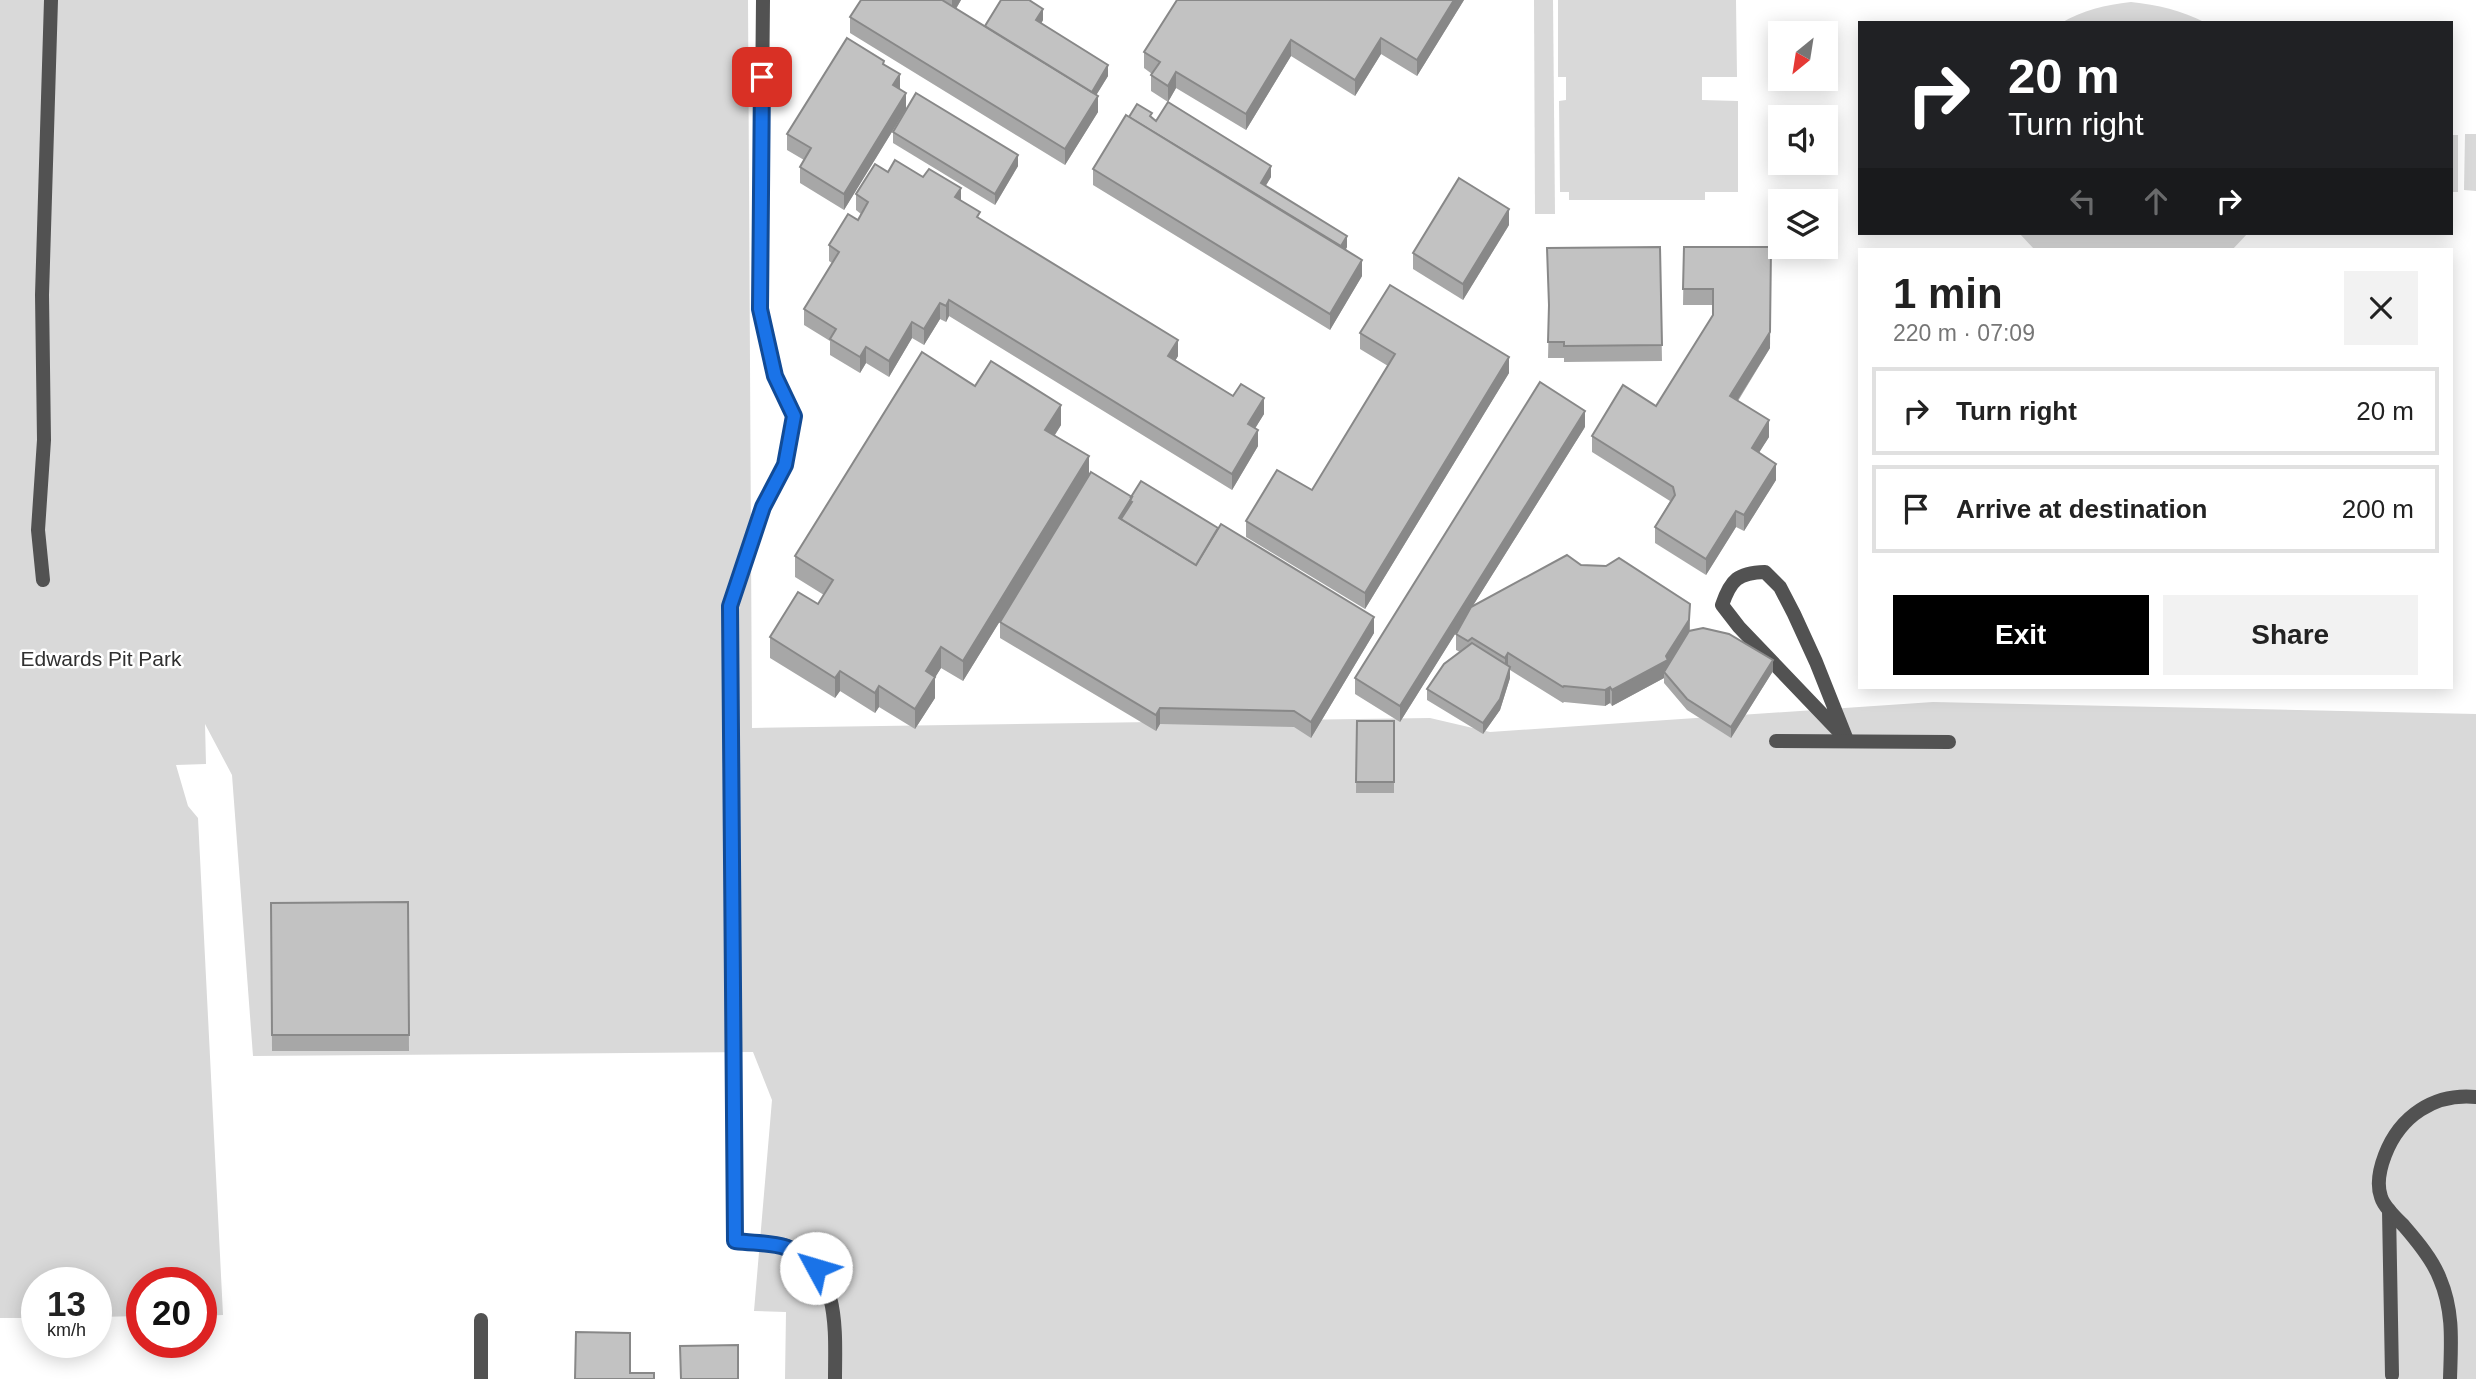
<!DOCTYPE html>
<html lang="en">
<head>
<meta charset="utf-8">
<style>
	:root { --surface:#fff; --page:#f2f2f2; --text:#222; --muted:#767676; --line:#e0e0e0; --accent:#000 }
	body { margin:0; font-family:Arial,sans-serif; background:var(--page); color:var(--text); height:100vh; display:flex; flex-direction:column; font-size:26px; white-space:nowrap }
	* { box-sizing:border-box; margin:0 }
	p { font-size:23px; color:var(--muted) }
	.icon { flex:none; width:38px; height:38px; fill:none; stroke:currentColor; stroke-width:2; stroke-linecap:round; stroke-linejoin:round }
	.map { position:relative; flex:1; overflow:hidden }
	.side { position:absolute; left:1858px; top:248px; width:595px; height:441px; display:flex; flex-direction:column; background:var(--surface); border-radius:0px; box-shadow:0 4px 18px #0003 }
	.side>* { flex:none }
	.banner { position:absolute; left:1858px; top:21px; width:595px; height:214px; border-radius:0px; box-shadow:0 4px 18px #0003; background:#202124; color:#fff; overflow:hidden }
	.needle { width:46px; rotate:210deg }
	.fabs { position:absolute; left:1768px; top:21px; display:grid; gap:14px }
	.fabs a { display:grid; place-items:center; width:70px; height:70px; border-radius:0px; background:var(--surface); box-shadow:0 4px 18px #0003; font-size:35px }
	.speed { position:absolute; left:21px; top:1267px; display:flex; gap:14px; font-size:35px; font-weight:700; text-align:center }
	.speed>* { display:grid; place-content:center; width:91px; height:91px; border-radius:50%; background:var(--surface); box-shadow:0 4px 18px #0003; line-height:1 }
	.speed small { font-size:18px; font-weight:400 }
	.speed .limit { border:10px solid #d22; background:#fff; color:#111 }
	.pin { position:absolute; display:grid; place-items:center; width:60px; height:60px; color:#fff; margin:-30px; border-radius:14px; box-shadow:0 4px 10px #0006 }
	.me { position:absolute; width:77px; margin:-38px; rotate:309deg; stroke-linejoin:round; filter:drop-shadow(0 0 5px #0008) }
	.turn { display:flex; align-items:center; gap:24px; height:147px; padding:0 35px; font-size:32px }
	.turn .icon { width:91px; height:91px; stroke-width:2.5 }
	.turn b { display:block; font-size:49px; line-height:60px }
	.lanes { display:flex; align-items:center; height:66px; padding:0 35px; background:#0003; justify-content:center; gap:35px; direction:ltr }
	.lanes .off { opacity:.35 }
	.round { display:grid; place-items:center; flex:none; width:74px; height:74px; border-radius:0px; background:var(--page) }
	.headline { display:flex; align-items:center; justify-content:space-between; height:119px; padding:0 35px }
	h1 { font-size:42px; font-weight:800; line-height:52px }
	.action { display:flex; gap:14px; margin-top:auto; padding:14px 35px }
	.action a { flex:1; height:80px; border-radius:0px; background:var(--accent); color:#fff; font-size:28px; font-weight:800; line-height:80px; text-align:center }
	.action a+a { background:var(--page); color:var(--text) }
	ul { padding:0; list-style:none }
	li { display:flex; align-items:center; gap:21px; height:88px; margin:0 14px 10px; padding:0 21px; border:4px solid var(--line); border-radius:0px }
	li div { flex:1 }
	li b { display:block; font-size:26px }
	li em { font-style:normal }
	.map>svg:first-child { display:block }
	.green { fill:#d9d9d9 }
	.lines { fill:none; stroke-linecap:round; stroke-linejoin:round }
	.lane { stroke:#525252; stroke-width:14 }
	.street { stroke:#525252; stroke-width:14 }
	.wall { fill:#a7a7a7 }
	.shaded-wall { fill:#888 }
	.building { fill:#c2c2c2; stroke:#888; stroke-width:2 }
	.route-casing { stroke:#114b97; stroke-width:18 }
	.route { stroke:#1a73e8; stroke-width:12 }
	.labels { text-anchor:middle; stroke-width:5; stroke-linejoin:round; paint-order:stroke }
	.park-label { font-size:21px; fill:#303030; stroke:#fff }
</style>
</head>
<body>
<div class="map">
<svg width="2476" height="1379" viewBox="0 0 2476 1379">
	<rect width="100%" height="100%" fill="#fff"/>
	<g class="green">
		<path d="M0,0H748L752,728L1430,718L1490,732L1933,702L2476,714V1379H785L786,1312L754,1311L772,1100L753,1052L253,1056L232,775L205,724L206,764L176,765L188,806L198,818L223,1315L201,1316V1283H142V1316L96,1317V1283H37V1318H0Z"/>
		<path d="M1534,0H1553L1555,214H1535Z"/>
		<path d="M1558,0H1736L1737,77H1702V100L1738,101V192H1705V200H1569V192H1560L1559,101L1566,100V77H1558Z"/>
		<path d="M2131,2C2158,5 2181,10 2206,23H2061C2083,10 2105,5 2131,2Z"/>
		<path d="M2465,134H2476V191L2464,190Z"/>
		<rect x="2452" y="135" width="6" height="57"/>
		<path d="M2019,233H2248L2232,250H2035Z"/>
	</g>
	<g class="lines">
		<g class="lane">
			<path d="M763,0L760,309L775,376L795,416L785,465L763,507L730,606L735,1241C752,1243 775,1241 790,1247C841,1270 835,1333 835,1379"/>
			<path d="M1765,572L1780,587L1794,614L1816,662L1847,740L1739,627L1722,605C1731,579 1738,573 1765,572Z"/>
			<path d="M43,580L38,530L44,440L42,295L51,0"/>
			<path d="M1776,741L1949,742"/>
			<path d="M2389,1210L2392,1375"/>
			<path d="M2450,1379C2451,1344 2454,1312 2440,1279C2433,1260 2417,1241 2404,1226C2396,1218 2384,1207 2381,1197C2376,1183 2380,1168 2385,1155C2400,1116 2434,1093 2476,1097"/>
		</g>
		<path class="street" d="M481,1320V1379"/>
	</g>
	<g class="wall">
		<path d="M861,0H961L956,9L985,26L1043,20L1041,24L1108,76L1096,95L1098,112L1065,165L850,33V17Z"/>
		<path d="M1464,0L1417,76L1381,54L1355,96L1291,56L1246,130L1176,88L1168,102L1151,91V75L1152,74L1144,68V52Z"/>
		<path d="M884,65L900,89L906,109L844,210L800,183V167L804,160L787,150V134Z"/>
		<path d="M1129,117L1152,118L1271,177L1265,186L1347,247L1346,249L1362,276L1330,330L1093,185V169Z"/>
		<path d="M893,132L1018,166L995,205L893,143Z"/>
		<path d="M888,172L961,201L980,219L1178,356L1175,361L1264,414L1255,428L1258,446L1232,490L949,316L946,322L940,319L924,345L912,338L889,377L866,363L860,373L830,355V341L804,325V309L832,263L829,261V245L858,220L861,214L856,210V194Z"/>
		<path d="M1509,225L1463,300L1413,269V253Z"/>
		<path d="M1660,247L1662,361L1564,362V358H1548L1549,315L1547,248Z"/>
		<path d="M1684,247L1770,348L1738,401L1769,437L1759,452L1776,480L1744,531L1736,527L1706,575L1655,543V527L1670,501L1592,452V436L1656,406L1713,315V305H1683Z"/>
		<path d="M1360,333L1509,373L1365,609L1246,537V521L1312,490L1388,366L1360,349Z"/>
		<path d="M975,386L1061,425L1055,435L1089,476L1131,497L1374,633L1311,738L1294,727L1160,724L1156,731L1000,638V622L1046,546L963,681L941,668L935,677V698L915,729L879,707L875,713L840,691L835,698L770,658V637L818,604L824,595L795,577V556Z"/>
		<path d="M1585,427L1472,607L1581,565L1690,620V631L1773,671L1731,738L1687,710L1664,683V678L1612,706L1610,703L1605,706L1564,702L1563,703L1510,670V678L1500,710L1483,734L1427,700V689L1460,652L1456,650V634L1463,621L1400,722L1355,694V678Z"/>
		<path d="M1357,721H1394V793H1356Z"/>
		<path d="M408,902L409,1051H272L271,903Z"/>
	</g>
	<g class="shaded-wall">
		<path d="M952,0H961L952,15Z"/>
		<path d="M1454,0H1464L1417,76V60Z"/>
		<path d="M1043,9V20L1036,32V20Z"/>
		<path d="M1381,38V54L1355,96V80Z"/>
		<path d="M1291,40V56L1246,130V114Z"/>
		<path d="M1108,65V76L1089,107V96Z"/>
		<path d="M1176,72V88L1168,102V86Z"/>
		<path d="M900,74V90L893,85Z"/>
		<path d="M906,93V109L844,210V194Z"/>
		<path d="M1098,96V112L1065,165V149Z"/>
		<path d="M1018,155V166L995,205V194Z"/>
		<path d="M1271,166V177L1261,194V183Z"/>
		<path d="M961,188V205L955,197Z"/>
		<path d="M1509,209V225L1463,300V284Z"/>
		<path d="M1347,236V247L1339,261V250Z"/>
		<path d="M1771,247L1770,348L1730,412V396Z"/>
		<path d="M1362,260V276L1330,330V314Z"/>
		<path d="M949,300V316L946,322V306Z"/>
		<path d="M940,303V319L924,345V329Z"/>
		<path d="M912,322V338L889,377V361Z"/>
		<path d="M1178,340V356L1168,372V356Z"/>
		<path d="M866,347V363L860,373V357Z"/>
		<path d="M1509,357V373L1365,609V593Z"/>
		<path d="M1264,398V414L1248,440V424Z"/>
		<path d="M1061,405V425L1045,450V430Z"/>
		<path d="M1585,411V427L1400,722V706Z"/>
		<path d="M1769,420V437L1752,464V448Z"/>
		<path d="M1258,430V446L1232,490V474Z"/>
		<path d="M1089,456V477L963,681V661Z"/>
		<path d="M1776,464V480L1744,531V515Z"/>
		<path d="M1132,497V513L1124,526L1119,518Z"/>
		<path d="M1736,511V527L1706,575V559Z"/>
		<path d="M1690,604L1689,636L1664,672V678L1612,706V690L1666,656Z"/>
		<path d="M1374,617V633L1311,738V722Z"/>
		<path d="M941,647V668L928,689L935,677V698L915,729V709L926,671Z"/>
		<path d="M1508,653V669L1505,674V658Z"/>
		<path d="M1773,660V671L1731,738V727Z"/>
		<path d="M1510,667V678L1500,710L1483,734V723Z"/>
		<path d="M840,671V691L835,698V678Z"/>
		<path d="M879,686V707L875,713V693Z"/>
		<path d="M1610,687V703L1605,706V690Z"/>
		<path d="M1160,708V724L1156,731V715Z"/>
	</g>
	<g class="building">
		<path d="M861,0H942L1098,96L1065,149L850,17Z"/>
		<path d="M1001,0H1029L1043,9L1036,20L1108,65L1092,92L985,26Z"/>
		<path d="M1177,0H1454L1417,60L1381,38L1355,80L1291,40L1246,114L1176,72L1168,86L1151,75L1160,62L1144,52Z"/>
		<path d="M847,38L884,61L883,64L900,74L893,85L906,93L844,194L800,167L811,148L787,134Z"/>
		<path d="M916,93L1018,155L995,194L893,132Z"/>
		<path d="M1168,102L1271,166L1261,183L1347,236L1341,246L1129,117L1137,104L1152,113L1150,116L1156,121Z"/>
		<path d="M1126,115L1362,260L1330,314L1093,169Z"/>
		<path d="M895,160L923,177L929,169L961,188L955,197L980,212L977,217L1178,340L1168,356L1233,396L1241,384L1264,398L1248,424L1258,430L1232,474L949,300L946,306L940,303L924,329L912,322L889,361L866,347L860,357L830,339L836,329L804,309L839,252L829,245L848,214L858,220L868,202L856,194L875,164L888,172Z"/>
		<path d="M1459,178L1509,209L1463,284L1413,253Z"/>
		<path d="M1660,247L1662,345L1564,346V342H1548L1549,305L1547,248Z"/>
		<path d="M1684,247H1771L1770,332L1730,396L1769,420L1752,448L1776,464L1744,515L1736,511L1706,559L1655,527L1675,495L1673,487L1592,436L1623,385L1656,406L1713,315V289H1683Z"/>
		<path d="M1390,285L1509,357L1365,593L1246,521L1277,470L1312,490L1395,354L1360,333Z"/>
		<path d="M922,352L975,386L991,361L1061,405L1045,430L1089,456L963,661L941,647L926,671L935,677L915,709L879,686L875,693L840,671L835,678L770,637L798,592L818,604L833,580L795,556Z"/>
		<path d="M1540,382L1585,411L1400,706L1355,678Z"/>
		<path d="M1091,472L1132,497L1119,518L1196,565L1221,524L1374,617L1311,722L1294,711L1160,708L1156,715L1000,622Z"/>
		<path d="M1141,481L1218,528L1196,565L1121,519L1132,502L1130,501L1132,497H1131Z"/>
		<path d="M1567,555L1581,565L1606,566L1619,558L1690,604L1689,620L1666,656L1668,660L1612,690L1610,687L1605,690L1564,686L1563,687L1508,653L1505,658L1472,638L1468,641L1456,634L1471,607Z"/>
		<path d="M1703,628L1729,634L1773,660L1731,727L1687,699L1664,672L1689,631Z"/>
		<path d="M1472,643L1510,667L1500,699L1483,723L1427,689L1444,664Z"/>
		<path d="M1357,721H1394V782H1356Z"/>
		<path d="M408,902L409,1035H272L271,903Z"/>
		<path d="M576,1332L630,1333V1373H654V1379H575Z"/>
		<path d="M738,1345V1379H681L680,1346Z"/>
	</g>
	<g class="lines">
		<g class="route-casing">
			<path id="route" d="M762,77L760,309L775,376L794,416L785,465L763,507L730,606L735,1241C771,1245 789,1240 816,1268"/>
		</g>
		<use href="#route" class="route"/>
	</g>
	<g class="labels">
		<g class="park-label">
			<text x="101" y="666">Edwards Pit Park</text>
		</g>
	</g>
</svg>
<div class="fabs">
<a><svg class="needle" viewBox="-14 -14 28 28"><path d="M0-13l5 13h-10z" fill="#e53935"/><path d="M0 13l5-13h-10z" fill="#767676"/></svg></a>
<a><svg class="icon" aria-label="sound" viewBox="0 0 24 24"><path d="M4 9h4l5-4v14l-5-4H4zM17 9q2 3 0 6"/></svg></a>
<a><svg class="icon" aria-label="layers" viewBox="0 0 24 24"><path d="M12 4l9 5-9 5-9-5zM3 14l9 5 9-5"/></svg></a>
</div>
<div class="speed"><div>13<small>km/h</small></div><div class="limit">20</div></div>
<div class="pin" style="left:762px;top:77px;background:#d93025"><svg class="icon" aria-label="arrive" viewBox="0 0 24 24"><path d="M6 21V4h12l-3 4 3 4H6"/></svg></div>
<svg class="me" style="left:816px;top:1268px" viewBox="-20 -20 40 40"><circle r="19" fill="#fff"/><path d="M0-13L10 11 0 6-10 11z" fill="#1a73e8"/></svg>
<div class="banner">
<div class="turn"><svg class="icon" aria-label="right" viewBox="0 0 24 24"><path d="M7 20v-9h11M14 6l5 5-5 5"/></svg><div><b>20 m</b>Turn right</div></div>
<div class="lanes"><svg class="icon off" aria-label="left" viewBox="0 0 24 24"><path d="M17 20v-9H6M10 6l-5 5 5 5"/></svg><svg class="icon off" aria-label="ahead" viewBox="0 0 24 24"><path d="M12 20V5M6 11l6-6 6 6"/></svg><svg class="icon" aria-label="right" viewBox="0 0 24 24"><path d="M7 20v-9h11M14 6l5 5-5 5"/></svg></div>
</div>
<section class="side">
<div class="headline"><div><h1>1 min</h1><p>220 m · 07:09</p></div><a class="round"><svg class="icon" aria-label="close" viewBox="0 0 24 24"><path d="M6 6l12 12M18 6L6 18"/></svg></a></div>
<ul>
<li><svg class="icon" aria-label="right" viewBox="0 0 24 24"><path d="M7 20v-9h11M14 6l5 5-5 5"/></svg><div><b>Turn right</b></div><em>20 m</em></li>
<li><svg class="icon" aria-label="arrive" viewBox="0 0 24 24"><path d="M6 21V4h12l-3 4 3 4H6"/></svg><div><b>Arrive at destination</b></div><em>200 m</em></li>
</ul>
<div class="action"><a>Exit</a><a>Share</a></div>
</section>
</div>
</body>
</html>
